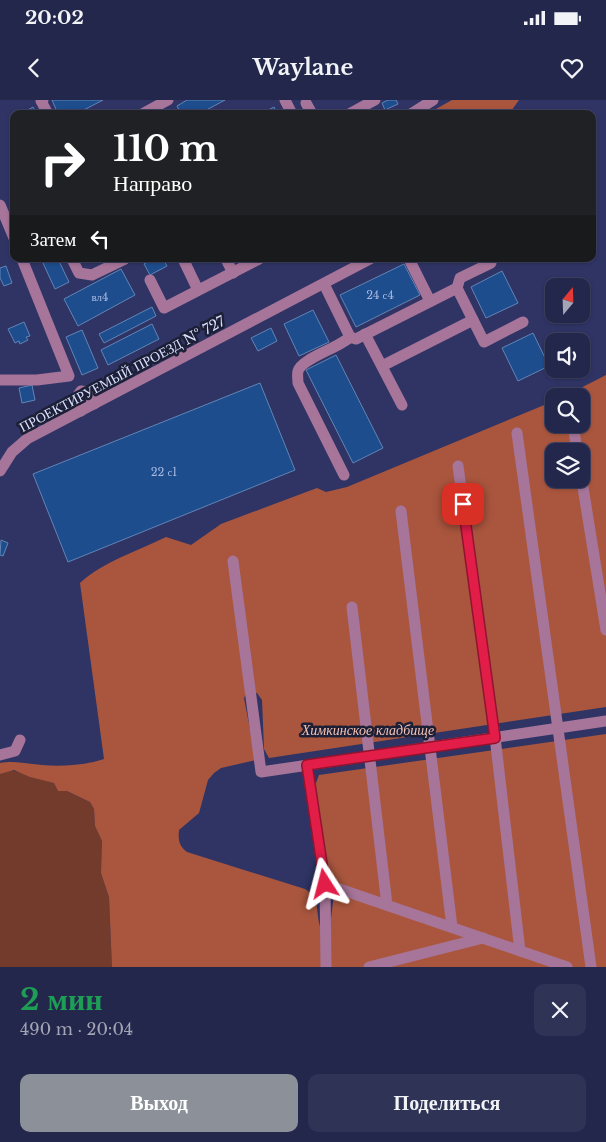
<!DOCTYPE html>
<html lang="ru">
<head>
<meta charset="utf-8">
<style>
	:root { --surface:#23274c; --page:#2f3356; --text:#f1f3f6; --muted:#a3a5b5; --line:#404464; --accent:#8c9099 }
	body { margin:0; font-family:"Libre Baskerville",serif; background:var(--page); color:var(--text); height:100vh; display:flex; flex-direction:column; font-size:19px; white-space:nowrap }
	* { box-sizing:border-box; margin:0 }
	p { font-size:16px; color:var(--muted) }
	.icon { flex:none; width:28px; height:28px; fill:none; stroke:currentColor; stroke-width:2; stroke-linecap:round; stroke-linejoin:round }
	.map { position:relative; height:867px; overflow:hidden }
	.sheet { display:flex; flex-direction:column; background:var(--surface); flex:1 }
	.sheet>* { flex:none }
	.top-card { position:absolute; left:10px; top:10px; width:586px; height:152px; border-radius:10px; box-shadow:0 1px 4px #0004,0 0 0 1px var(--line); background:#202124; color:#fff; overflow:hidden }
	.needle { width:32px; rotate:19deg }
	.fabs { position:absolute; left:545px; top:178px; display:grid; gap:10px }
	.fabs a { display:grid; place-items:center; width:45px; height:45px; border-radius:10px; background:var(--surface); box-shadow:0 1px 4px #0004,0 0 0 1px var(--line); font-size:25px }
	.pin { position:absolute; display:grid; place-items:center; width:42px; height:42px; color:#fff; margin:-21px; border-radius:10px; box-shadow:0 2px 8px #0006 }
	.me { position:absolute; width:55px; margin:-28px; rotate:351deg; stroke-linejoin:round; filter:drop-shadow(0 0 4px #0008) }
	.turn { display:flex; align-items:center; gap:18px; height:105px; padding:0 20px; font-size:22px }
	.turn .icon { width:65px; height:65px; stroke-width:2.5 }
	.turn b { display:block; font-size:35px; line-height:42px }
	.then { display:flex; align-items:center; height:48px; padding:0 20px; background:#0003; gap:10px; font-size:19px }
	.round { display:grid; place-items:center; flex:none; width:52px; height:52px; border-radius:10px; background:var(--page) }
	.headline { display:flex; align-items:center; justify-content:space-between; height:85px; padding:0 20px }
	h1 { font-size:30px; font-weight:700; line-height:38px; color:#1e9e55 }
	.button { display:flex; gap:10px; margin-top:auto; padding:10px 20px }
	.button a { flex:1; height:58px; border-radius:10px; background:var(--accent); color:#fff; font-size:20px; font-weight:700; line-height:58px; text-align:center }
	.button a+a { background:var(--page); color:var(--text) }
	.status { display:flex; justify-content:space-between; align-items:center; height:35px; padding:0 25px; background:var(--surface); direction:ltr }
	.status svg { height:14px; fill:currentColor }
	header { display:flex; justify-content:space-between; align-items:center; height:65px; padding:0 20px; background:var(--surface); font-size:22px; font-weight:700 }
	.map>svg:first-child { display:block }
	.green { fill:#723b2c }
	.forest { fill:#aa563e; fill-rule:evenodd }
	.building { fill:#1d4d8d; stroke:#6185b6 }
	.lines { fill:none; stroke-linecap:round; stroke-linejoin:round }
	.minor { stroke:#a67599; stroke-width:11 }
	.route-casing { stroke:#92132f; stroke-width:12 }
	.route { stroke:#e11d48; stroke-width:9 }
	.labels { text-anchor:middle; stroke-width:5; stroke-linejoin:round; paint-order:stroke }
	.number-label { font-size:11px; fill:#a9bae2 }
	.street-label { font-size:14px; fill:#d8dffe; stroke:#1c1f35 }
	.park-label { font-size:14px; font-style:italic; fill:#f4c3b5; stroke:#1c1f35 }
</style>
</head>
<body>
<div class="status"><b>20:02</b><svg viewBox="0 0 49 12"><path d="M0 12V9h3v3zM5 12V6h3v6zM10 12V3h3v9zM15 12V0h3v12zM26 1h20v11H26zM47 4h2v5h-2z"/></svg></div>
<header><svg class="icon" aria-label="back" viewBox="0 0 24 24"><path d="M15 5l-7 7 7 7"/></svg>Waylane<svg class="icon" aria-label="heart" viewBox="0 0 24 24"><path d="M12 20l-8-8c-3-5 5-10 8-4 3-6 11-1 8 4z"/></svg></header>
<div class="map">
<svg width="606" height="867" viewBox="0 0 606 867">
	<rect width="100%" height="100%" fill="#2f3465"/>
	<path class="green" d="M5,670C16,669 42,679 54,683L58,691H67L90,702L94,709L95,726L102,741L101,773L109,797L112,867H0V674Z"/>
	<g class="forest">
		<path d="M452,0H519L509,14H427Z"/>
		<path d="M606,275V607L269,658L264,649L262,600L257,593L248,590L244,598L256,660L221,668L214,673L208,680L199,713L179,730C178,740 179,746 187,752L305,789C321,798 315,813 321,829L330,827L335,785L329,778L313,691L319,675L606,634V867H112L109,797L101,773L102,741L95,726L94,709L90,702L67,691H58L54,683L30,677L14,670L0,674V663C15,660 27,664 42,665C61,667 86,665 104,659L80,483C104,461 138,451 166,437L191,445L221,424L317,388L326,392L347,387L554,301V324H581V296H565ZM554,351H581V379H554Z"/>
	</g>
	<g class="building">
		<path d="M52,0H103L76,14H58Z"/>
		<path d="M187,0H225L199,14H181L177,6Z"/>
		<path d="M388,0H396L398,4L385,10L382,3Z"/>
		<path d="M33,7L37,14H21Z"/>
		<path d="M274,7L277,14H261Z"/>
		<path d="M51,159H58L69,182L55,189L43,163Z"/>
		<path d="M153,159H163L167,166L150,175L144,164Z"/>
		<path d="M404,164L420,195L356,227L340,195Z"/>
		<path d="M6,166L12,183L4,186L0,178V168Z"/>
		<path d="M121,169L135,195L78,226L64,199Z"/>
		<path d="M502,171L518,203L486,218L471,187Z"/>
		<path d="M152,207L156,216L104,243L99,234Z"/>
		<path d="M313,210L329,242L299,256L284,224Z"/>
		<path d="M24,222L30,236L26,237L28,240L20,244L19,241L15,243L8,229Z"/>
		<path d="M152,224L159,239L108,265L101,250Z"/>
		<path d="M271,228L277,241L258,251L251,238Z"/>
		<path d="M82,230L98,268L82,275L66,237Z"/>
		<path d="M533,233L549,266L518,281L502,248Z"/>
		<path d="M336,255L383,348L353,363L306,270Z"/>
		<path d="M260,283L295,370L68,462L33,374Z"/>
		<path d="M32,285L35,300L22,303L19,288Z"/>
		<path d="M1,440L8,443L3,456L0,455Z"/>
	</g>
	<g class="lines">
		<g class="minor">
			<path d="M43,0L41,1L48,14"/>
			<path d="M285,0L292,14"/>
			<path d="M306,3L312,14"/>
			<path d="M142,14L168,0"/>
			<path d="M349,14L375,0"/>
			<path d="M411,14L433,0"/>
			<path d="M0,105L14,138"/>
			<path d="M72,159L79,173L92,175L125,159"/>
			<path d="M188,159L184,161L198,190"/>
			<path d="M226,159L233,173"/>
			<path d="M409,159L430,201"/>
			<path d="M150,180L164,208L259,159"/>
			<path d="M324,184L350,237L356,239L457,188L460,178L491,163"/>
			<path d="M457,188L484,242L523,222"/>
			<path d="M365,234L402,305"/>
			<path d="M382,266L473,220"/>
			<path d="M0,280H37L69,276L22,159"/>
			<path d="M81,311L78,295L81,291L87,292L94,304"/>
			<path d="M573,324L577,351"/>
			<path d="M517,333L591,867"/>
			<path d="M458,366L495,637L520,851"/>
			<path d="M0,371L12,352L27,339L370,159"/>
			<path d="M344,375L298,283C298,280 297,275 298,271C302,258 339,248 350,237"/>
			<path d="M581,375L606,530"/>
			<path d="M401,411L452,827"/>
			<path d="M233,461L261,672L606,621"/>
			<path d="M352,507L387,805"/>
			<path d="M0,655L15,651L20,640"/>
			<path d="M307,665L325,784L326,867"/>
			<path d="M325,784L567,867"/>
			<path d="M369,867L483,838"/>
		</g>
	</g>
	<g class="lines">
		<g class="route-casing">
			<path id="route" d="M325,784L307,665L495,638L463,404"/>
		</g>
		<use href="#route" class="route"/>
	</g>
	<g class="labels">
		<g class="number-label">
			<text x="380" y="199">24 с4</text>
			<text x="100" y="201">вл4</text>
			<text x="164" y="376">22 с1</text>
		</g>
		<g class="street-label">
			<text transform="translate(122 274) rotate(-28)" y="5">ПРОЕКТИРУЕМЫЙ ПРОЕЗД № 727</text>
		</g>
		<g class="park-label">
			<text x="368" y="635">Химкинское кладбище</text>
		</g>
	</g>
</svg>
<div class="fabs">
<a><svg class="needle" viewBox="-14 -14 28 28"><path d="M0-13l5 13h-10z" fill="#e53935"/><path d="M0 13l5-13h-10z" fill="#a3a5b5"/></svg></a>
<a><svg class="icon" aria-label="sound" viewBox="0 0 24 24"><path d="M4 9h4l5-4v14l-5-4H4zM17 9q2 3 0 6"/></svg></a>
<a><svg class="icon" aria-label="search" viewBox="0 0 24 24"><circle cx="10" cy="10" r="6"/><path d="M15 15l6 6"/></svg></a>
<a><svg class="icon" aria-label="layers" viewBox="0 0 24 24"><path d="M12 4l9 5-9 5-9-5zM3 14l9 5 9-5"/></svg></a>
</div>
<div class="pin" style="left:463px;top:404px;background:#d93025"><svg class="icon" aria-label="arrive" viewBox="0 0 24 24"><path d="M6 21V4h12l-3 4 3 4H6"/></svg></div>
<svg class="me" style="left:325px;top:784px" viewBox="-20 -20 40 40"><path d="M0-17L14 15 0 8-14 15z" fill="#e11d48" stroke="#fff" stroke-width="4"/></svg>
<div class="top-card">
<div class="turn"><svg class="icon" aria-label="right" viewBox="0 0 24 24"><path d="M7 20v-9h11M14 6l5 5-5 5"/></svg><div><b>110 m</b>Направо</div></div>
<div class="then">Затем<svg class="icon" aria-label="left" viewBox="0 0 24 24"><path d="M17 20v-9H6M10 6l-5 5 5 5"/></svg></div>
</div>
</div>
<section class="sheet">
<div class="headline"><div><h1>2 мин</h1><p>490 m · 20:04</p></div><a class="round"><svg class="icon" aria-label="close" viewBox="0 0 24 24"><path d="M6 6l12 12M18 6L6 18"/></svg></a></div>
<div class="button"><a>Выход</a><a>Поделиться</a></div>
</section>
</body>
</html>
